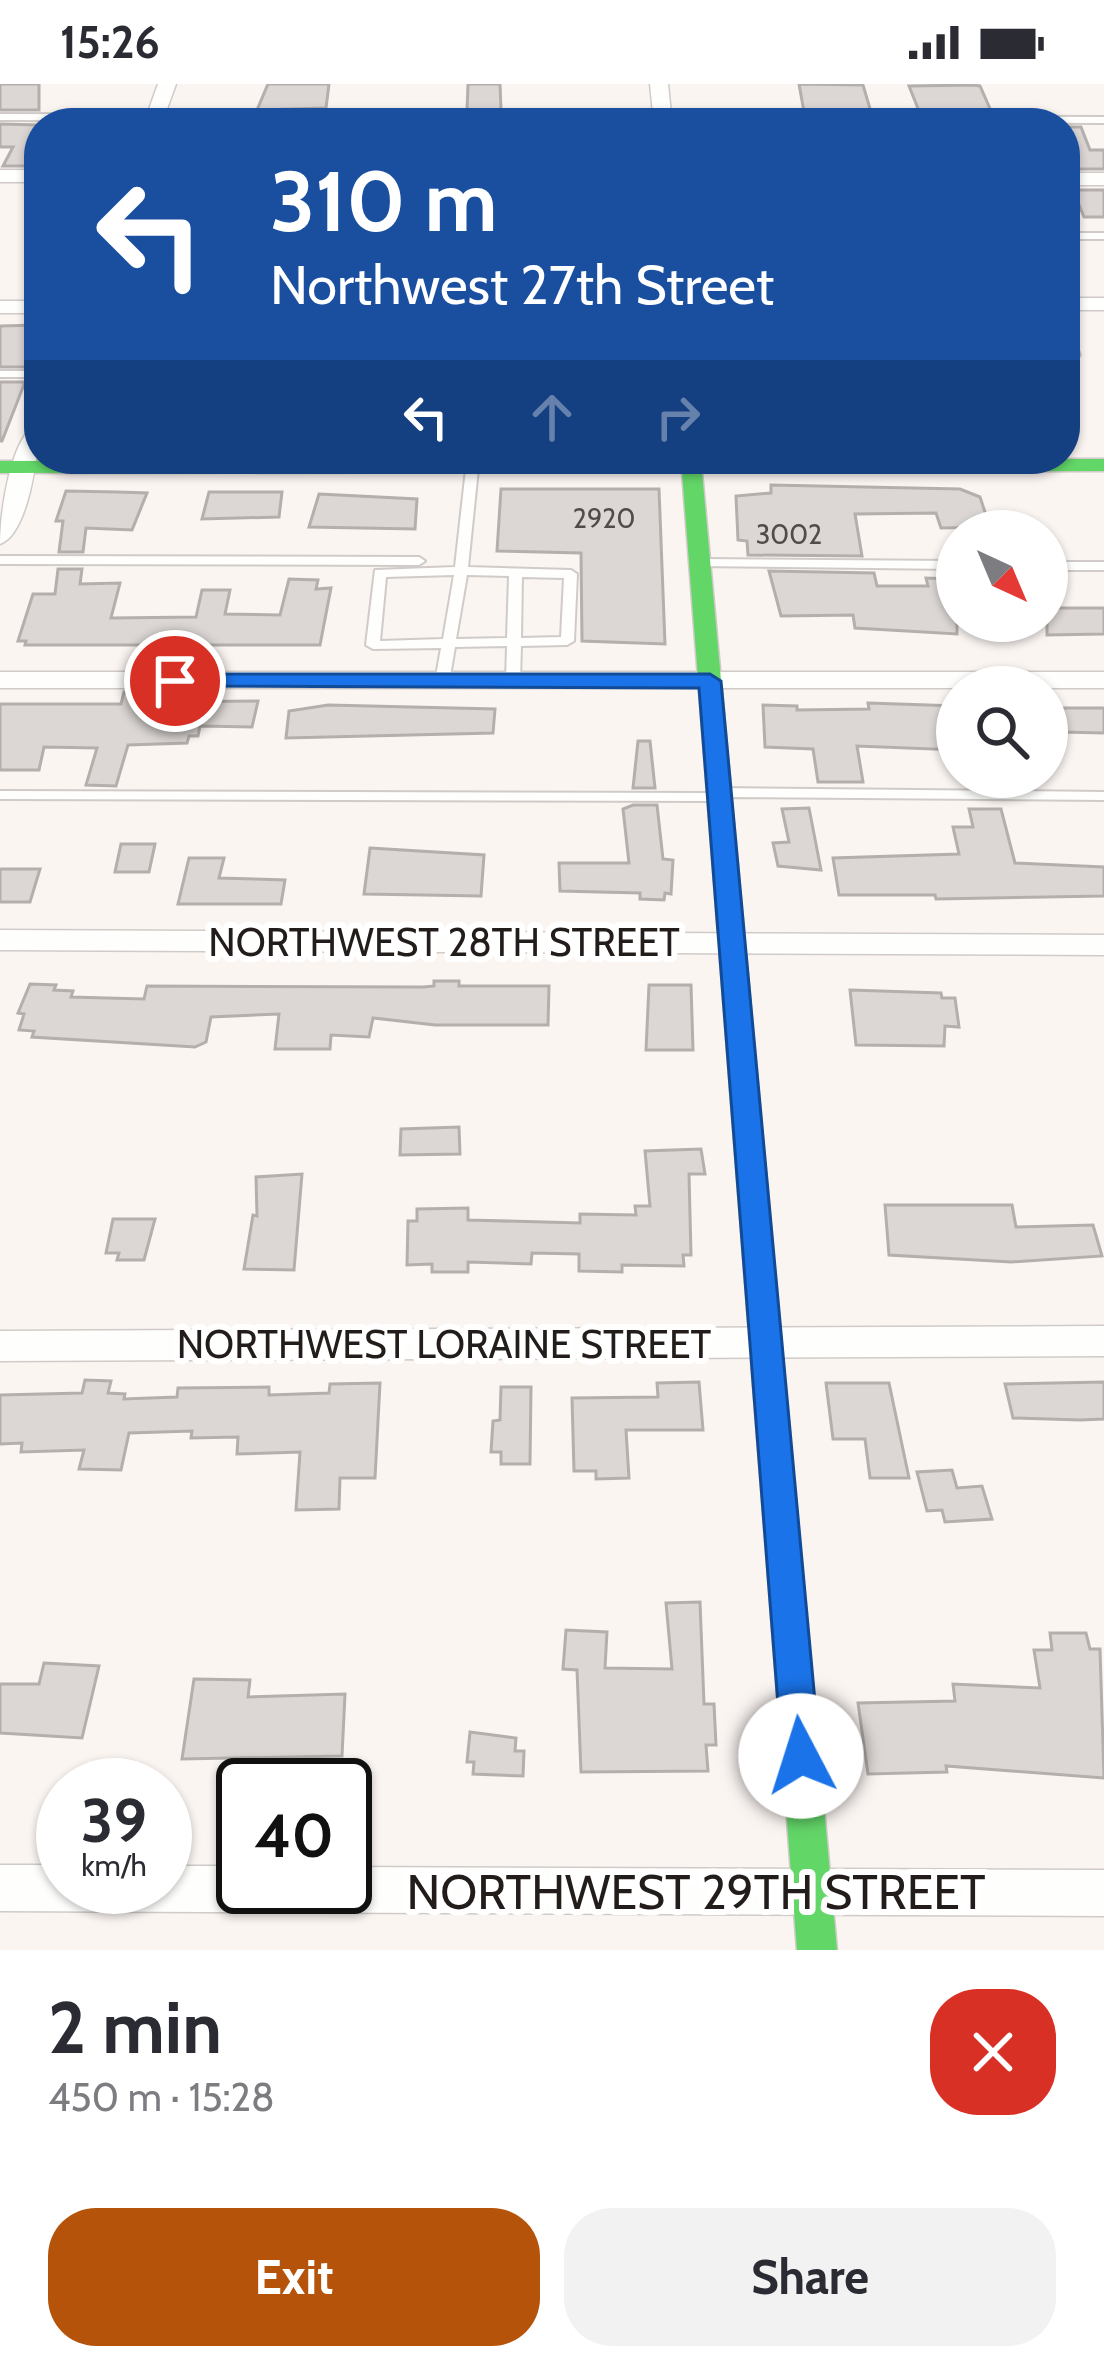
<!DOCTYPE html>
<html lang="en">
<head>
<meta charset="utf-8">
<style>
	:root { --surface:#fff; --page:#f2f2f3; --text:#2b2b33; --muted:#7c7c81; --accent:#b45309 }
	body { margin:0; font-family:Cabin,sans-serif; background:var(--page); color:var(--text); height:100vh; display:flex; flex-direction:column; font-size:45px; white-space:nowrap }
	* { box-sizing:border-box; margin:0 }
	p { font-size:39px; color:var(--muted) }
	.icon { flex:none; width:66px; height:66px; fill:none; stroke:currentColor; stroke-width:2; stroke-linecap:round; stroke-linejoin:round }
	.map { position:relative; height:1866px; overflow:hidden }
	.panel { display:flex; flex-direction:column; background:var(--surface); flex:1 }
	.panel>* { flex:none }
	.top-card { position:absolute; left:24px; top:24px; width:1056px; height:366px; border-radius:48px; box-shadow:0 3px 9px #0004; background:#1a4fa0; color:#fff; overflow:hidden }
	.needle { width:78px; rotate:136deg }
	.tools { position:absolute; left:936px; top:426px; display:grid; gap:24px }
	.tools a { display:grid; place-items:center; width:132px; height:132px; border-radius:50%; background:var(--surface); box-shadow:0 3px 9px #0004; font-size:60px }
	.speed { position:absolute; left:36px; top:1674px; display:flex; gap:24px; font-size:60px; font-weight:700; text-align:center }
	.speed>* { display:grid; place-content:center; width:156px; height:156px; border-radius:50%; background:var(--surface); box-shadow:0 3px 9px #0004; line-height:1 }
	.speed small { font-size:30px; font-weight:400 }
	.speed .limit { border:6px solid #111; border-radius:18px; background:#fff; color:#111 }
	.pin { position:absolute; display:grid; place-items:center; width:102px; height:102px; color:#fff; margin:-51px; border:6px solid #fff; border-radius:50%; box-shadow:0 3px 12px #0007 }
	.me { position:absolute; width:132px; margin:-66px; rotate:355deg; stroke-linejoin:round; filter:drop-shadow(0 0 9px #0008) }
	.turn { display:flex; align-items:center; gap:42px; height:252px; padding:0 48px; font-size:54px }
	.turn .icon { width:156px; height:156px; stroke-width:2.5 }
	.turn b { display:block; font-size:84px; line-height:102px }
	.lanes { display:flex; align-items:center; height:114px; padding:0 48px; background:#0003; justify-content:center; gap:60px; direction:ltr }
	.lanes .off { opacity:.35 }
	.round { display:grid; place-items:center; flex:none; width:126px; height:126px; border-radius:48px; background:var(--page) }
	.overview { display:flex; align-items:center; justify-content:space-between; height:204px; padding:0 48px }
	h1 { font-size:72px; font-weight:700; line-height:90px }
	.primary-button { display:flex; gap:24px; margin-top:auto; padding:24px 48px }
	.primary-button a { flex:1; height:138px; border-radius:48px; background:var(--accent); color:#fff; font-size:48px; font-weight:700; line-height:138px; text-align:center }
	.primary-button a+a { background:var(--page); color:var(--text) }
	.status { display:flex; justify-content:space-between; align-items:center; height:84px; padding:0 60px; background:var(--surface); direction:ltr }
	.status svg { height:33px; fill:currentColor }
	.map>svg:first-child { display:block }
	.building { fill:#dcd7d4; stroke:#b4afac; stroke-width:3 }
	.lines { fill:none; stroke-linecap:round; stroke-linejoin:round }
	.lane-casing { stroke:#d0cbc8; stroke-width:4 }
	.street-casing { stroke:#d0cbc8; stroke-width:3 }
	.fast-casing { stroke:#d0cbc8; stroke-width:3 }
	.lane { fill:#fefefd; fill-rule:evenodd }
	.street { fill:#fefefd; fill-rule:evenodd }
	.fast { fill:#63d668; fill-rule:evenodd }
	.route { fill:#1a73e8; stroke:#114b97; stroke-width:3 }
	.labels { text-anchor:middle; stroke-width:12; stroke-linejoin:round; paint-order:stroke }
	.far-number-label { font-size:27px; fill:#504c48 }
	.street-label { font-size:39px; fill:#221d1a; stroke:#fff }
	.near-street-label { font-size:48px; fill:#221d1a; stroke:#fff }
</style>
</head>
<body>
<div class="status"><b>15:26</b><svg viewBox="0 0 49 12"><path d="M0 12V9h3v3zM5 12V6h3v6zM10 12V3h3v9zM15 12V0h3v12zM26 1h20v11H26zM47 4h2v5h-2z"/></svg></div>
<div class="map">
<svg width="1104" height="1866" viewBox="0 0 1104 1866">
	<rect width="100%" height="100%" fill="#fbf5f2"/>
	<g class="building">
		<rect x="0" y="0" width="39" height="26"/>
		<path d="M268,0H329L326,24L257,26Z"/>
		<path d="M468,0H500L501,26L467,27Z"/>
		<path d="M799,0L863,1L871,28H804Z"/>
		<path d="M972,1L980,2L991,27H919L909,2Z"/>
		<path d="M0,40L39,41V82H3L13,63H0Z"/>
		<path d="M1065,43H1081L1090,66H1104V85H1065Z"/>
		<path d="M1073,106H1104V133H1084Z"/>
		<path d="M37,241L28,265H37L31,283H0V242Z"/>
		<path d="M0,298H25L2,357H0Z"/>
		<path d="M771,401L960,405L980,413L990,443L941,444L936,429L855,430L862,472L748,471L747,457L738,456L736,412L771,409Z"/>
		<path d="M501,405H659L665,560L582,557L581,469L497,467Z"/>
		<path d="M66,407L118,408L147,409L132,446L86,444L83,468H59L63,437H56Z"/>
		<path d="M209,408H282L279,433L202,435Z"/>
		<path d="M319,410L417,415L415,445L309,443Z"/>
		<path d="M58,485H82L80,500L120,499L111,534L196,533L202,506H230L225,530L280,531L289,495L318,496L316,505L331,504L320,561H25L26,557H18L33,510H55Z"/>
		<path d="M769,487L874,489L877,502H928L926,494L957,495V550L855,544L853,531L781,532Z"/>
		<path d="M1047,524H1104V550L1047,551Z"/>
		<path d="M124,608H152L149,618L258,617L252,643L200,642L198,652H189L187,659L128,661L116,702L86,701L97,664L44,663L39,686H0V620H121Z"/>
		<path d="M868,619L957,622V666L857,662L863,698H818L813,665L765,663L763,621L797,622V626L869,625Z"/>
		<path d="M328,621L495,625L493,649L286,654L289,627Z"/>
		<path d="M1053,624H1104V649L1060,648Z"/>
		<path d="M638,657H650L655,704H633Z"/>
		<path d="M633,721H657L663,775L673,776L671,810L665,809L664,816L640,815V809L560,807L559,779H629L623,725Z"/>
		<path d="M809,724L821,786L778,782L773,759L789,758L782,725Z"/>
		<path d="M969,725H1001L1015,779L1104,783V812L936,815L935,811H839L833,774L959,770L953,743H973Z"/>
		<path d="M121,760H155L149,788H115Z"/>
		<path d="M370,764L484,771L481,812L364,810Z"/>
		<path d="M189,774H224L219,794L285,796L281,820H178Z"/>
		<path d="M0,785H40L30,818H0Z"/>
		<path d="M434,897H459V902H549L548,941H435L373,934L369,953L331,951L330,965H275L279,930L211,933L206,958L195,963L32,953L34,947L19,946L24,930L18,929L30,900L56,901L54,906L73,907L71,913L144,915L147,902L424,903L434,902Z"/>
		<path d="M649,901H691L693,966H646Z"/>
		<path d="M850,906L941,909L942,914H955L959,943L945,942L944,962L856,961Z"/>
		<path d="M459,1043L460,1070L400,1071L401,1045Z"/>
		<path d="M701,1065L705,1090H689L691,1171H683L684,1182L622,1181V1188L579,1187V1170L532,1169L531,1180L468,1178V1188H432V1180L407,1181L408,1137H417V1125L468,1124V1136L580,1139V1130L636,1131L635,1122H650L645,1067Z"/>
		<path d="M302,1090L294,1186L244,1185L253,1131L257,1132L256,1093Z"/>
		<path d="M885,1121H1012L1016,1143L1093,1141L1102,1172L1011,1178L889,1171Z"/>
		<path d="M113,1135H155L144,1176H117L119,1169H106Z"/>
		<path d="M85,1296L111,1297L108,1309L125,1310L124,1315L177,1313L178,1304L269,1303V1311L329,1309L330,1300L380,1299L375,1394H340L339,1425L296,1426L300,1368L237,1370L238,1353L191,1354L192,1347L129,1349L121,1386L79,1385L84,1366L21,1368L22,1359L0,1360V1311L82,1309Z"/>
		<path d="M699,1298L703,1346H626L629,1394L596,1395V1387H574L572,1314L658,1313L657,1299Z"/>
		<path d="M1104,1298V1335L1080,1336L1013,1334L1005,1300Z"/>
		<path d="M826,1299H889L909,1394H870L865,1355H833Z"/>
		<path d="M501,1303H531L530,1380H501V1368H491L493,1337L500,1336Z"/>
		<path d="M952,1386L957,1404L982,1402L992,1435L945,1438L942,1426L927,1427L917,1388Z"/>
		<path d="M700,1518L704,1620H714L716,1661H706L708,1687L581,1688L577,1586L563,1585L566,1546L607,1548L605,1584L672,1585L666,1519Z"/>
		<path d="M1050,1549H1086L1090,1565H1100L1104,1694L946,1682L947,1688L868,1690L858,1619L955,1617L953,1600L1040,1604L1034,1566H1052Z"/>
		<path d="M44,1579L99,1582L82,1654L0,1649V1600H39Z"/>
		<path d="M194,1595L250,1596L248,1613L345,1610L342,1672L182,1675Z"/>
		<path d="M470,1648L516,1654L515,1667H524L523,1692L473,1690L474,1678H467Z"/>
	</g>
	<g class="lines">
		<g class="lane-casing">
			<g id="lane">
				<path d="M0,30L1104,33V39L0,36Z"/>
				<rect x="1065" y="149" width="39" height="6"/>
				<path d="M1065,244L1070,247L1080,271L1078,273L1065,275V269L1067,268Z"/>
				<rect x="0" y="287" width="39" height="6"/>
				<path d="M472,381L478,385L468,483L571,486L577,490L574,557L567,561L521,562L520,597L513,601L506,597L507,562L455,563L449,598L442,602L435,598L441,564L373,565L366,561L375,486L455,483L466,385ZM454,491L443,555L380,557L386,493ZM467,491L509,492L507,554L456,555ZM522,493L564,494L561,553L521,554Z"/>
				<path d="M0,472L419,473L425,477L419,481L0,480Z"/>
				<path d="M701,475L957,477V485L696,482L695,479Z"/>
				<rect x="1047" y="478" width="57" height="8"/>
				<path d="M721,704L1104,708V716L726,713L719,717L0,715V707L714,709Z"/>
			</g>
		</g>
		<g class="street-casing">
			<g id="street">
				<path d="M158,0H176L162,39H144Z"/>
				<path d="M650,0H668L672,39H654Z"/>
				<rect x="0" y="86" width="39" height="12"/>
				<rect x="1065" y="89" width="39" height="12"/>
				<rect x="1065" y="214" width="39" height="12"/>
				<rect x="0" y="217" width="39" height="12"/>
				<path d="M39,339C39,366 29,450 0,460C0,431 10,350 39,339Z"/>
				<rect x="0" y="588" width="1104" height="16"/>
				<path d="M0,846L1104,851V871L0,866Z"/>
				<path d="M1104,1242V1272L0,1277V1247Z"/>
				<path d="M0,1781H63V1803H165V1782H243V1803H345V1783L1104,1786V1832L0,1827Z"/>
			</g>
		</g>
		<g class="fast-casing">
			<path id="fast" d="M701,375H1104V387L702,388L837,1866H797L682,388L0,389V377Z"/>
		</g>
		<use href="#lane" class="lane"/>
		<use href="#street" class="street"/>
		<use href="#fast" class="fast"/>
	</g>
	<path class="route" d="M175,590H710L721,597L820,1672L814,1684L801,1689L788,1684L782,1672L699,604L167,602V592Z"/>
	<g class="labels">
		<g class="far-number-label">
			<text x="604" y="444">2920</text>
			<text x="789" y="460">3002</text>
		</g>
		<g class="street-label">
			<text x="444" y="872">NORTHWEST 28TH STREET</text>
			<text x="444" y="1274">NORTHWEST LORAINE STREET</text>
		</g>
		<g class="near-street-label">
			<text x="696" y="1825">NORTHWEST 29TH STREET</text>
		</g>
	</g>
</svg>
<div class="tools">
<a><svg class="needle" viewBox="-14 -14 28 28"><path d="M0-13l5 13h-10z" fill="#e53935"/><path d="M0 13l5-13h-10z" fill="#7c7c81"/></svg></a>
<a><svg class="icon" aria-label="search" viewBox="0 0 24 24"><circle cx="10" cy="10" r="6"/><path d="M15 15l6 6"/></svg></a>
</div>
<div class="speed"><div>39<small>km/h</small></div><div class="limit">40</div></div>
<div class="pin" style="left:175px;top:597px;background:#d93025"><svg class="icon" aria-label="arrive" viewBox="0 0 24 24"><path d="M6 21V4h12l-3 4 3 4H6"/></svg></div>
<svg class="me" style="left:801px;top:1672px" viewBox="-20 -20 40 40"><circle r="19" fill="#fff"/><path d="M0-13L10 11 0 6-10 11z" fill="#1a73e8"/></svg>
<div class="top-card">
<div class="turn"><svg class="icon" aria-label="left" viewBox="0 0 24 24"><path d="M17 20v-9H6M10 6l-5 5 5 5"/></svg><div><b>310 m</b>Northwest 27th Street</div></div>
<div class="lanes"><svg class="icon" aria-label="left" viewBox="0 0 24 24"><path d="M17 20v-9H6M10 6l-5 5 5 5"/></svg><svg class="icon off" aria-label="ahead" viewBox="0 0 24 24"><path d="M12 20V5M6 11l6-6 6 6"/></svg><svg class="icon off" aria-label="right" viewBox="0 0 24 24"><path d="M7 20v-9h11M14 6l5 5-5 5"/></svg></div>
</div>
</div>
<section class="panel">
<div class="overview"><div><h1>2 min</h1><p>450 m · 15:28</p></div><a class="round" style="background:#d93025;color:#fff"><svg class="icon" aria-label="close" viewBox="0 0 24 24"><path d="M6 6l12 12M18 6L6 18"/></svg></a></div>
<div class="primary-button"><a>Exit</a><a>Share</a></div>
</section>
</body>
</html>
